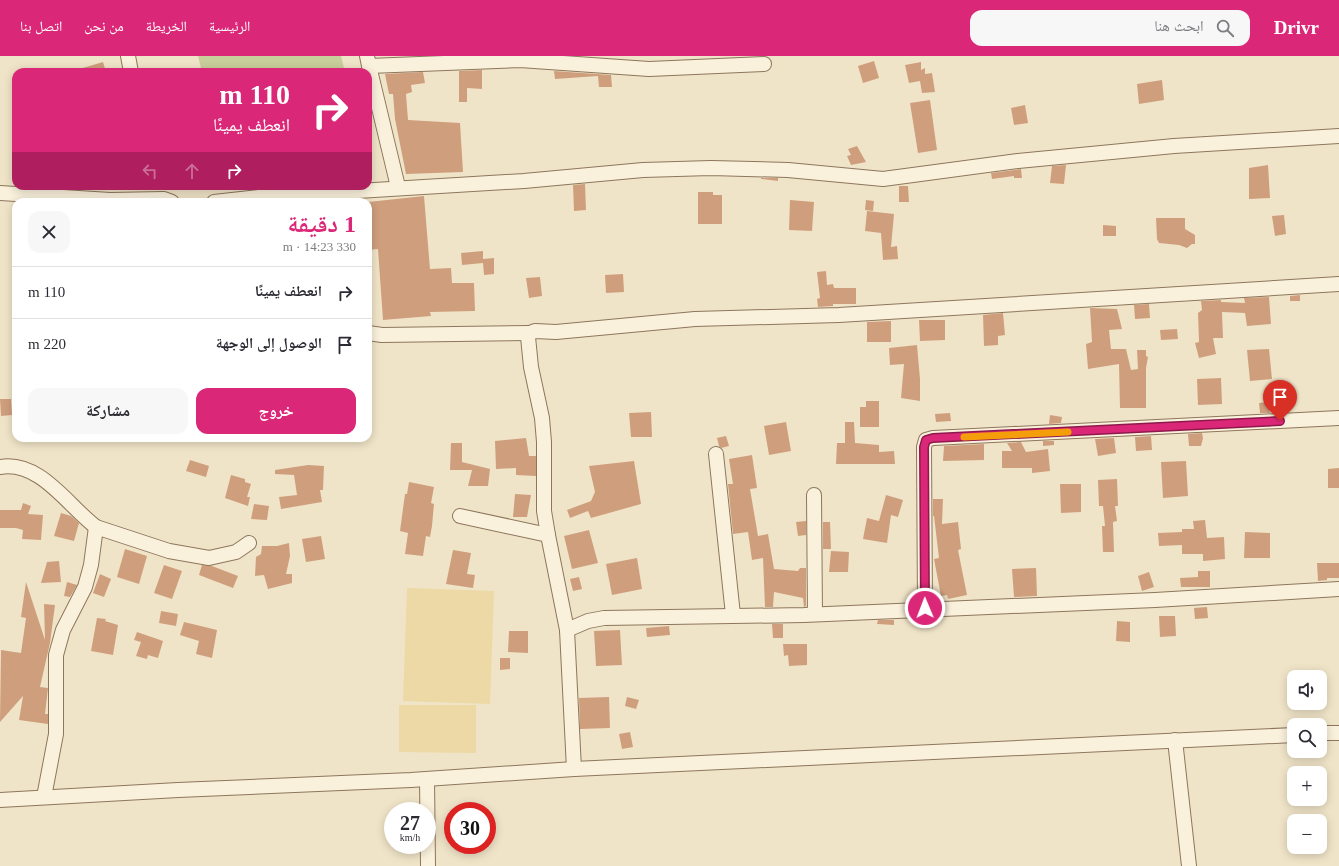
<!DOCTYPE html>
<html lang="ar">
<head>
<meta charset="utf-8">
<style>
	:root { --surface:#fff; --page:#f7f7f7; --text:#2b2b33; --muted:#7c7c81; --line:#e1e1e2; --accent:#db2777 }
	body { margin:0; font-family:"Times New Roman","Noto Naskh Arabic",serif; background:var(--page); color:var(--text); direction:rtl; height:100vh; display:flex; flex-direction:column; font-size:15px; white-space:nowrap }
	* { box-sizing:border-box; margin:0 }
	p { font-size:13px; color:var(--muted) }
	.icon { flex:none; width:22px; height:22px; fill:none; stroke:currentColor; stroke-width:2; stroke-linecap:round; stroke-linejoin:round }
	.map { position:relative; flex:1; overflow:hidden; direction:ltr }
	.panel { position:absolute; left:12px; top:142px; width:360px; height:244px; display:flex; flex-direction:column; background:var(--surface); border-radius:12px; box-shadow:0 2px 10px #0003; direction:rtl }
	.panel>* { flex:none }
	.top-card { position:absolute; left:12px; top:12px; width:360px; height:122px; border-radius:12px; box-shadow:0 2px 10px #0003; direction:rtl; background:#db2777; color:#fff; overflow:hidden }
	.tools { position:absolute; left:1287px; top:614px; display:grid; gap:8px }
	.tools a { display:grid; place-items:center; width:40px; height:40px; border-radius:8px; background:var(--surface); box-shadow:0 2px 10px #0003; font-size:20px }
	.speed { position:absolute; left:384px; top:746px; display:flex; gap:8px; font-size:20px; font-weight:700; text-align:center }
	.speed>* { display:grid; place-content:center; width:52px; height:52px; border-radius:50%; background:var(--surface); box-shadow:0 2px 10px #0003; line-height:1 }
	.speed small { font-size:10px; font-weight:400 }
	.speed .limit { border:6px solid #d22; background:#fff; color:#111 }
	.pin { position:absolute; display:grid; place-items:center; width:34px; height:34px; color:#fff; margin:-41px -17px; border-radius:50% 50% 50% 0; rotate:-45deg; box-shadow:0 0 4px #0007 }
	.pin .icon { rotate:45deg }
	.me { position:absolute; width:44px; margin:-22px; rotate:359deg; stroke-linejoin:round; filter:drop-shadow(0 0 3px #0008) }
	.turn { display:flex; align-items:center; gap:14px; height:84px; padding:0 16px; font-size:18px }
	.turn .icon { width:52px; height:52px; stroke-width:2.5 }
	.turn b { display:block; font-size:28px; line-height:34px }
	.lanes { display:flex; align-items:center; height:38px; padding:0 16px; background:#0003; justify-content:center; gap:20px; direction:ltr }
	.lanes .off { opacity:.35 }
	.round { display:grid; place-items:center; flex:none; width:42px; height:42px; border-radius:12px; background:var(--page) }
	.headline { display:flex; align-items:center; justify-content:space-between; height:68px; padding:0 16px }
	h1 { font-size:24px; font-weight:700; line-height:30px; color:var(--accent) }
	.primary-button { display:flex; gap:8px; margin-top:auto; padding:8px 16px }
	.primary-button a { flex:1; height:46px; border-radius:12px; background:var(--accent); color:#fff; font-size:16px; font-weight:700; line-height:46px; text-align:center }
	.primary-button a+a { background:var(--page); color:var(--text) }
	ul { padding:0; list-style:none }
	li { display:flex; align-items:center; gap:12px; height:52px; padding:0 16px; border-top:1px solid var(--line) }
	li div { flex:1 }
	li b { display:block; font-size:15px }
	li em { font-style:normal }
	header { display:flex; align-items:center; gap:24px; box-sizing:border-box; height:56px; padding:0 20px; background:var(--accent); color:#fff }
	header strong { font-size:19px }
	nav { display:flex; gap:22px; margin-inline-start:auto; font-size:14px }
	.search { width:280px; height:36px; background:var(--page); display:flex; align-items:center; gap:10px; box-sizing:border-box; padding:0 14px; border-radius:12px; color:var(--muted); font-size:15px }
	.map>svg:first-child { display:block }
	.green { fill:#c9cf9b }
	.sand { fill:#ecd9a5 }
	.building { fill:#cf9f7d }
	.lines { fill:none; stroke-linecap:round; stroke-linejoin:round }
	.minor-casing { stroke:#8d765c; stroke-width:16 }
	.minor { stroke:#faf1dc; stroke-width:14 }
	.route-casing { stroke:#8e194d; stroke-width:10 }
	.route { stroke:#db2777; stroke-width:7 }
	.slow { stroke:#f59e0b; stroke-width:7 }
</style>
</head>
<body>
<header>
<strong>Drivr</strong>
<div class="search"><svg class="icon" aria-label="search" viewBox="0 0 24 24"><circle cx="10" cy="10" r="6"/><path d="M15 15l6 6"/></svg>ابحث هنا</div>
<nav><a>الرئيسية</a><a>الخريطة</a><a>من نحن</a><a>اتصل بنا</a></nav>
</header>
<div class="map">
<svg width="1339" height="810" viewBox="0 0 1339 810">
	<rect width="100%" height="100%" fill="#f0e4c8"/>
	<path class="green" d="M198,0H341L345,16H202Z"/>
	<g class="sand">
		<path d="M407,532L494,535L490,648L403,645Z"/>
		<path d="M399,649H476V697L399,696Z"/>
	</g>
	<g class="building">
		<path d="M874,5L879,22L863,27L858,10Z"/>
		<path d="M103,6L106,16H77L76,14Z"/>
		<path d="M921,6V14L925,12V18L932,17L935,36L922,37L920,25L909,27L905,9Z"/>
		<path d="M482,14V33L467,32V46H459V15Z"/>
		<path d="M554,15L611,19L612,31H599L598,20L555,23Z"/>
		<path d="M423,16L425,27L411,29L412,36L406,38L408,64L460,67L463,116L406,118L395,63L393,38H389L385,18Z"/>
		<path d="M1162,24L1164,44L1139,48L1137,28Z"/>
		<path d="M930,44L937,94L918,97L910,47Z"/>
		<path d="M1025,49L1028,67L1014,69L1011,52Z"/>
		<path d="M857,90L866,106L851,109L847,100L851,99L848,93Z"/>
		<path d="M1066,109L1064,128L1050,127L1052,110Z"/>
		<path d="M1268,109L1270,142L1249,143V112Z"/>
		<path d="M1021,113L1022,122H1014V120L992,123L991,117Z"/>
		<path d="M761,122H778V125L761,123Z"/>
		<path d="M585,128L586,154L574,155L573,129Z"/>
		<path d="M899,130H908L909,146H899Z"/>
		<path d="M698,136H713V139H722V168H698Z"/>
		<path d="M424,140L430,213L451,212L452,227H474L475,255L430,256L431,260L383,264L378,193L368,194V146Z"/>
		<path d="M790,144L814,146L812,175L789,174Z"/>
		<path d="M866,144L874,145L873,155L865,154Z"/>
		<path d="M867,155L894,158L891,191L897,190L898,203L883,204L881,177L865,175Z"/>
		<path d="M1284,159L1286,178L1275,180L1272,160Z"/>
		<path d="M1156,162H1185V173L1195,179V188H1192L1187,192L1179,189L1159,187L1157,183Z"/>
		<path d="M1103,169L1116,170V180H1103Z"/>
		<path d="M483,195V203L494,202V218L484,219L483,207L462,209L461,197Z"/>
		<path d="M826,215L827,229L833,228L834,232H856V248H833V250L818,251L817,243L820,242L817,216Z"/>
		<path d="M623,218L624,236L606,237L605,219Z"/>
		<path d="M540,221L542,240L529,242L526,222Z"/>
		<path d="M1300,239V245H1290V240Z"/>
		<path d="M1269,241L1271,268L1247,270L1245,257L1222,256L1223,282H1213L1216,298L1199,302L1195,287L1199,286L1198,257L1202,254L1201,245L1221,244V246L1245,247L1244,242Z"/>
		<path d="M1149,248L1150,262L1135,263L1134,249Z"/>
		<path d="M1090,252L1117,253L1122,273L1109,274L1111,293H1126L1131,314L1138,313L1137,294H1146V300L1148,301L1146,312V352H1120L1119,308L1088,313L1086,288L1092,286Z"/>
		<path d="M1003,257L1005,279L998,280V289L984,290L983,259Z"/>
		<path d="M919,264H945V284L920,285Z"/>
		<path d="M891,265V286H867V266Z"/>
		<path d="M1177,273L1178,283L1161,284L1160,274Z"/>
		<path d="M917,289L920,323V345L901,342L904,308L890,309L889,292Z"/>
		<path d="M1269,293L1272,323L1250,325L1247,294Z"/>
		<path d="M1221,322L1222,348L1198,349L1197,323Z"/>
		<path d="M0,343H11L12,359L1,360Z"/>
		<path d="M866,345H879V371H860V351H866Z"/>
		<path d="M1268,346L1270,357H1260L1259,347Z"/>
		<path d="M651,356L652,381H631L629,357Z"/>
		<path d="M950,357L951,365L936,366L935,358Z"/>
		<path d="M1050,359L1062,361L1061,367L1049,368Z"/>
		<path d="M786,366L791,395L769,399L764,370Z"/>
		<path d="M845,366H854L855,387L879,389V396L894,395L895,408H836L837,387H845Z"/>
		<path d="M1202,377L1203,382L1201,390H1189L1188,378Z"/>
		<path d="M726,380L729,390L721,392L719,390L717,382Z"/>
		<path d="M1151,380L1152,394L1136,395L1135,381Z"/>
		<path d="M526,382L529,400H536V420L516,419V412L496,413L495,385Z"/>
		<path d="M1114,382L1116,397L1098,400L1095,383Z"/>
		<path d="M1043,385H1054V389L1043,390Z"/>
		<path d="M1021,386L1026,396L1048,393L1050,415L1032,417V412H1002V395H1012L1007,387Z"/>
		<path d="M451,387H462V406L490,413L488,430H468L472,414H450Z"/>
		<path d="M984,388V404L943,405L944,390Z"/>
		<path d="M752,399L757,432L750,433L758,480L768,478L774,513L798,515L800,512H806V550L804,551L803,542L774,536L773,551H765L763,502L752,504L748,476L733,478L728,428H733L729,403Z"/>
		<path d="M190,404L209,410L206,421L186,415Z"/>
		<path d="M634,405L641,448L591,462L588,455L570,462L567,454L591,445L595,436L589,410Z"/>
		<path d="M1186,405L1188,440L1163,442L1161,406Z"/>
		<path d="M308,409L324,410L323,434H320L322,446L281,453L279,441L297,439L294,419L275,418V414Z"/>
		<path d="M1339,412V432H1328V413Z"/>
		<path d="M231,419L245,423V426L251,428L247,441H250L248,450L225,442Z"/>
		<path d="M1117,423L1118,450H1115L1117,465L1113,466L1114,496H1103L1102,470H1105L1103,450H1099L1098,424Z"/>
		<path d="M409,426L434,431L431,447L434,448L432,470L430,481L426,480L423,500L405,498L408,477L400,475L405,438H407Z"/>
		<path d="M1060,428H1081V456L1061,457Z"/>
		<path d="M515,438L531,439L527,461H513Z"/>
		<path d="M886,439L903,444L898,461L891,459L887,487L863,483L867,462L879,465Z"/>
		<path d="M933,443H943L942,468L958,466L961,493L958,494L967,539L948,543L947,539L941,540L934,503L939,502L934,460H933Z"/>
		<path d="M23,447L31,450L28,458L43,459L41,484L22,483L23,474L16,472H0V454H21Z"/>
		<path d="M254,448L269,450L267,464L251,463Z"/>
		<path d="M61,457L71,460L79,467L74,485L54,480Z"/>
		<path d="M1205,464L1207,482L1224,481L1225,503L1203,505V498H1182V489L1159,490L1158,477L1182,476V473H1194L1193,465Z"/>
		<path d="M806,465V479L798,480L796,466Z"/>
		<path d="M823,466H830L831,493H823Z"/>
		<path d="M589,474L598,507L572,513L564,480Z"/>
		<path d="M1245,476L1270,477V502H1244Z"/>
		<path d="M321,480L325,503L306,506L302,483Z"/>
		<path d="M289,487L290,500L286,518H292V527L268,533L264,519L255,520L256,501L261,498L262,490H277Z"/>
		<path d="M125,493L147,500L139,528L117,521Z"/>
		<path d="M453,494L471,497L467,518L475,519L473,532L446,528Z"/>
		<path d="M831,495L849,496L848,516H829Z"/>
		<path d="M637,502L642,533L612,539L606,508Z"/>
		<path d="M59,505L61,526L41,527L47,506Z"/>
		<path d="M1317,507H1339V522H1327V524L1318,525Z"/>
		<path d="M164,509L182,515L172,543L154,537Z"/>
		<path d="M202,509L212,510L238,520L233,532L199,519Z"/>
		<path d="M1036,512L1037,540L1014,541L1012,513Z"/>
		<path d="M1198,515H1210V531H1181L1180,522L1198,521Z"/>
		<path d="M1149,516L1154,531L1142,535L1138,520Z"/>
		<path d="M100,518L111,523L104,541L93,537Z"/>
		<path d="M579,521L582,533L573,535L570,523Z"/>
		<path d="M26,526L45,584L44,548L55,549L50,587L40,631L48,632L45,658H48V668L19,664L23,640L0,666L1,594L21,597L26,562L21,561Z"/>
		<path d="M67,526L77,529L70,541L64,540Z"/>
		<path d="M1207,551L1208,562L1195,563L1194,552Z"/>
		<path d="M161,555L178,558L176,570L159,567Z"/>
		<path d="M1159,560H1175L1176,580L1160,581Z"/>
		<path d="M97,562L106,563L105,565L118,569L113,599L91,595Z"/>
		<path d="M878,564H894V569L877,568Z"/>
		<path d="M1117,565L1130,566V586L1116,585Z"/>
		<path d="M184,566L217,574L212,602L196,598L199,585L180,579Z"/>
		<path d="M772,568H783V582H773Z"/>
		<path d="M669,570L670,579L647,581L646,572Z"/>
		<path d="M620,574L622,609L596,610L594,575Z"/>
		<path d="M509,575H528V597L508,596Z"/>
		<path d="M137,576L163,585L158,602L148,599L147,603L136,600L141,586L134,584Z"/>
		<path d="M783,588H807V609L789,610L788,599L784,600Z"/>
		<path d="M500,602H510V613L500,614Z"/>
		<path d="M609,641L610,672L580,673L579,642Z"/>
		<path d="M627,641L639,644L636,653L625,650Z"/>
		<path d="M630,676L633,691L622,693L619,678Z"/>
	</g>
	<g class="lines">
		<g class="minor-casing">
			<g id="minor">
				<path d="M128,0L131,16"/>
				<path d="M367,0L369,10L520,4L649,13L764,8"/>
				<path d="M369,10L398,131"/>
				<path d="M0,137L110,144L164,143L172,146"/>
				<path d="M214,146L259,141L524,125L643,114L711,112L788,114L883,123L1018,105L1174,90L1339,80"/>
				<path d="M368,277L382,279L530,277"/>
				<path d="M716,398L733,559"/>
				<path d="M0,411C40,404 68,450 96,471"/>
				<path d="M814,439L815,558"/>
				<path d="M460,460L548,479L567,574L574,713"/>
				<path d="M548,479L544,455V386L542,362L531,311L528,281L530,277L535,275L556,276L695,263L839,259L1339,228"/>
				<path d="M925,552L924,391L926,384L933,382L1339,362"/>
				<path d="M567,574L588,565L604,562L804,559L1155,544L1339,533"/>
				<path d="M1320,677H1339"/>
				<path d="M1175,684L1189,810"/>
				<path d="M427,723L428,810"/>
				<path d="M44,741L56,678V599L63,574L85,531L91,509L96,471L169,495L209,502L236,496L249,487"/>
				<path d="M0,744L178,734L411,724L574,713L1294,679"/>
			</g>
		</g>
		<use href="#minor" class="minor"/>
	</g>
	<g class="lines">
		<g class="route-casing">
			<path id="route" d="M925,552L924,391L926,384L933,382L1280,365"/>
		</g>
		<use href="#route" class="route"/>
		<path class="slow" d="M964,381L1068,376"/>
	</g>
</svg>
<div class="tools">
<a><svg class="icon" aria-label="sound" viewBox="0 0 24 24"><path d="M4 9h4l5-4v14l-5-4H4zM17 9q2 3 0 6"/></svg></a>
<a><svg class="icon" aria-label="search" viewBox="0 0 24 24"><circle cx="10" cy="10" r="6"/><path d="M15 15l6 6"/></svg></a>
<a>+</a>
<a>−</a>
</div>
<div class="speed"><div>27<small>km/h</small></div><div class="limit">30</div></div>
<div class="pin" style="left:1280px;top:365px;background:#d93025"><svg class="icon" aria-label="arrive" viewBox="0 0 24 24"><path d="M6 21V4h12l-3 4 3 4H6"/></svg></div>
<svg class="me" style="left:925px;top:552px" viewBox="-20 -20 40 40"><circle r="17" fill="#db2777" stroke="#fff" stroke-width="3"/><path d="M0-11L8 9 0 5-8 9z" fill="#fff"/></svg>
<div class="top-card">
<div class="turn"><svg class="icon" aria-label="right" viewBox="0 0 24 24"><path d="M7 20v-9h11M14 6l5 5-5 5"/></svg><div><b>110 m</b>انعطف يمينًا</div></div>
<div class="lanes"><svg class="icon off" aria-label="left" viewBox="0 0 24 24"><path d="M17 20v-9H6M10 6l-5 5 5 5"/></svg><svg class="icon off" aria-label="ahead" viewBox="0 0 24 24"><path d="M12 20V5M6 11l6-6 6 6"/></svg><svg class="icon" aria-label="right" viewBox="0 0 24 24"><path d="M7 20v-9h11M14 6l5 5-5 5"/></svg></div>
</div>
<section class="panel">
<div class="headline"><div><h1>1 دقيقة</h1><p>330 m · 14:23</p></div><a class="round"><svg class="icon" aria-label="close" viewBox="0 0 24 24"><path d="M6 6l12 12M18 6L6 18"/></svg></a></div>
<ul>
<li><svg class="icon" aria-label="right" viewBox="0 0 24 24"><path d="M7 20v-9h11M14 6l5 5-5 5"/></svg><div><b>انعطف يمينًا</b></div><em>110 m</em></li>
<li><svg class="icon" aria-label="arrive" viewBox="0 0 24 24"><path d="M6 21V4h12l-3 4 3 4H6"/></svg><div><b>الوصول إلى الوجهة</b></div><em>220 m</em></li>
</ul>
<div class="primary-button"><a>خروج</a><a>مشاركة</a></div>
</section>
</div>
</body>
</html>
